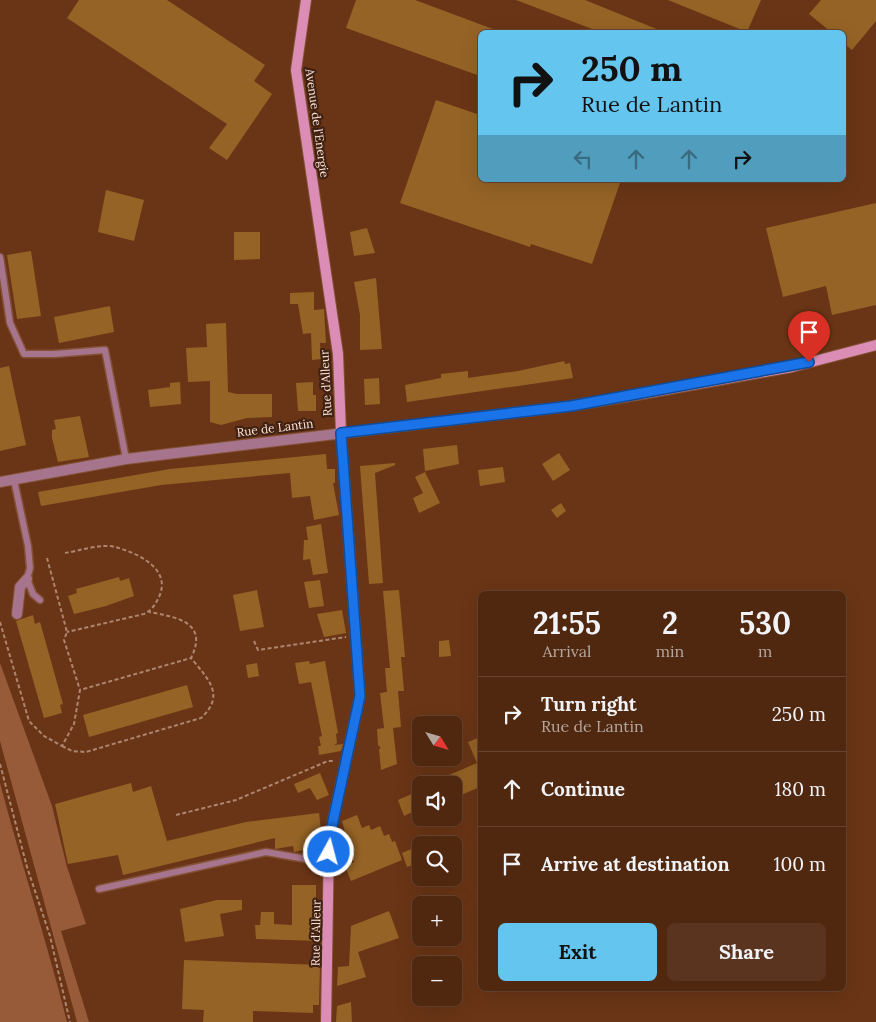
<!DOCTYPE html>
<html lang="en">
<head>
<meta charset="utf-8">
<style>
	:root { --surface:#502810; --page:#5a341e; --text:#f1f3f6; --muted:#b4a69f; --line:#674430; --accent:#64c5ee }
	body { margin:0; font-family:Lora,serif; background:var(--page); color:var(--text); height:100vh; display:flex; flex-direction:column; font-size:19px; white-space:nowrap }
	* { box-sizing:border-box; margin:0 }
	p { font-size:16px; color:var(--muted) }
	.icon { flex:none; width:28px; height:28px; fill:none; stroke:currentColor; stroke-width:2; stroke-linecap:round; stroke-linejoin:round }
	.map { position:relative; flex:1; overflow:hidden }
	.sheet { position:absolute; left:478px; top:591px; width:368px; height:400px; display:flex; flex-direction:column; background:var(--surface); border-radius:8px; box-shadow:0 5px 20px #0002,0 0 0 1px var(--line) }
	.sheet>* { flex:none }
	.hud { position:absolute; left:478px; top:30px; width:368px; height:152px; border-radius:8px; box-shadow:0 5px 20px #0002,0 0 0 1px var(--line); background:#64c5ee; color:#111; overflow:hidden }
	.needle { width:32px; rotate:127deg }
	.fabs { position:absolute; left:412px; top:716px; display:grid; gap:10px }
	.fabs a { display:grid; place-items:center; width:50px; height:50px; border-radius:8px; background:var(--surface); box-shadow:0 5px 20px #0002,0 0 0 1px var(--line); font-size:25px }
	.pin { position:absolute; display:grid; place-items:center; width:42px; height:42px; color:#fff; margin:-51px -21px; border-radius:50% 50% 50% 0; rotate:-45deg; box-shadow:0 0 5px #0007 }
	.pin .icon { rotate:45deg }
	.me { position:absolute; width:55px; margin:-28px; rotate:7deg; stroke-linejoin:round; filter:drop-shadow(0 0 4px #0008) }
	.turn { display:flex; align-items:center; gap:18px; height:105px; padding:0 20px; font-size:22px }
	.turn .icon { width:65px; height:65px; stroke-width:2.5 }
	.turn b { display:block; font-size:35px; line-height:42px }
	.lanes { display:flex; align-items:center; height:48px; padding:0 20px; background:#0003; justify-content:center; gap:25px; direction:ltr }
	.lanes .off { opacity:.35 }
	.eta { display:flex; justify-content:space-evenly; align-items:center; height:85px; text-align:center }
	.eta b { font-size:30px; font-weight:700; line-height:35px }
	.action { display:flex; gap:10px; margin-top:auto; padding:10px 20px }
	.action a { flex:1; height:58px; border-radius:8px; background:var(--accent); color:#111; font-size:20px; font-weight:700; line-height:58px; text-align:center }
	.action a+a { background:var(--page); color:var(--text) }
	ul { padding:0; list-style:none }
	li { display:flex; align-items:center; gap:15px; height:75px; padding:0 20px; border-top:1px solid var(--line) }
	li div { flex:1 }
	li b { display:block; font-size:19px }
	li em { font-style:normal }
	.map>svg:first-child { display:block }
	.green { fill:#985b3a }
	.building { fill:#956325 }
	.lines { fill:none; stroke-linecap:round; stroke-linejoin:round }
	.lane-casing { stroke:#825135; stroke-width:9 }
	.street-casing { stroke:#825135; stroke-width:12 }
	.secondary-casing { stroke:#825135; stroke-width:12 }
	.path { stroke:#ae8670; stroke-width:2; stroke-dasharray:4 2.5; stroke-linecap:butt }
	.lane { stroke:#a7748d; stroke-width:6 }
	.street { stroke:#a7748d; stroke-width:10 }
	.secondary { stroke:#dc8db5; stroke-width:10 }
	.route-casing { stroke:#114b97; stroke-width:12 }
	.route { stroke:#1a73e8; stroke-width:9 }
	.labels { text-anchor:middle; stroke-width:4.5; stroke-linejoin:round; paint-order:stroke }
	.street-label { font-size:12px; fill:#fde4d7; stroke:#412212 }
</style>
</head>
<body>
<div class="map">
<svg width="876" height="1022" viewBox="0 0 876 1022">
	<rect width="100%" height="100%" fill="#6a3516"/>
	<g class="green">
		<path d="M0,663L52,806L67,867L86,924L61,931L89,1022H77L0,741Z"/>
		<path d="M0,783C21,863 47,942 67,1022H0Z"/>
	</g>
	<g class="building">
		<path d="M79,0H167L265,65L254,81L272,94L227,160L209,148L227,124L67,18Z"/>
		<path d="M356,0H415L501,32H480V76L346,28Z"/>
		<path d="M516,0H585L664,32H600Z"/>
		<path d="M668,0H761L747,32Z"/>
		<path d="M821,0H876V21L852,50L842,42V32H831L809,14Z"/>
		<path d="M436,100L480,115V180H621L592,264L531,244L530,247L400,203Z"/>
		<path d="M106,190L144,200L134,241L98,232Z"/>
		<path d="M876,203V305L832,315L826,286L783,297L766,228Z"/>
		<path d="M367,228L375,253L354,256L350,232Z"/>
		<path d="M234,232H260V259L234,260Z"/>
		<path d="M31,251L41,316L17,319L7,255Z"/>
		<path d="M376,278L382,349L360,350V315L354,282Z"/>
		<path d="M314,292V310L324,309L326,343H320L321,359L312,360L311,333L303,334L298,304H290V293Z"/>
		<path d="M110,306L114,332L59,343L54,317Z"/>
		<path d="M226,323L228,392L237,394H272V417L247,418L221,425L210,422V381L188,382L186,348L207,347L206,324Z"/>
		<path d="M564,361L565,364L570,363L573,378L407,402L405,385L441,378V374L468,371V378L518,371Z"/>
		<path d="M9,366L26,445L0,451V368Z"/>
		<path d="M379,378L380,404L365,405L364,379Z"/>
		<path d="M180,382L181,404L150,407L148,390L170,387V383Z"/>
		<path d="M313,382V395H316V411H298L296,383Z"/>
		<path d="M80,416L89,457L58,462L52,438V430L56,429L54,420Z"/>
		<path d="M457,445L459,464L425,471L423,449Z"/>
		<path d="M559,453L570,470L553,481L542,464Z"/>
		<path d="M326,454L327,469H335V483H333L339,515L314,520L310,496L292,498L290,473L161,485L41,506L38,492L170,469Z"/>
		<path d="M395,463V465L375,473L383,583L369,584L360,466Z"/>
		<path d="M503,467L505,482L480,486L478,470Z"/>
		<path d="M425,472L440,503L419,513L413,498L423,493L415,477Z"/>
		<path d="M561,503L566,511L557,518L551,510Z"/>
		<path d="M321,524L328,573L313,575L310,559L303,560L304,540H308L306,527Z"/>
		<path d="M119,577L120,581L129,578L134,596L106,606L74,614L68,596L77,593L76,589Z"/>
		<path d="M320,580L324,606L309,608L304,582Z"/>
		<path d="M257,590L264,627L240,631L233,595Z"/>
		<path d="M399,590L405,657H401L404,691H398L401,727L393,728L397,764L381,770L379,749L381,748L378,745L377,729L384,728L380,693L387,692L385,668H390L383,591Z"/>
		<path d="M342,610L346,633L324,637L317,614Z"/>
		<path d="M33,615L35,624L40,622L63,704L60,705L62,713L44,718L16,621Z"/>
		<path d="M449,640L451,656L439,657V641Z"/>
		<path d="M309,661L310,664L325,661L338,733L336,734L337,743L334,745L343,744L341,751L319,755L318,746H321L319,737L322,736L311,682L299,684L295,663Z"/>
		<path d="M257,663L259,676L248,678L246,665Z"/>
		<path d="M187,685L193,707L89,737L83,715Z"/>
		<path d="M480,737V787L454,798V785H426L477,763L468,742Z"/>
		<path d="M320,773L329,795L317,800L310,788L298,793L294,784Z"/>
		<path d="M131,783L133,792L151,786L167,841L246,822L319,813L321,830L315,831L317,847L294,852L293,846L275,849V838L123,875L118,855L68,864L55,804Z"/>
		<path d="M421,790V808L404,816L398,800Z"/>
		<path d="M357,815L362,828L369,825L371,830L380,826L384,836L389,834L392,842L395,841L402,860L351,881L345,866L354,862L345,840L347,839L342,821Z"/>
		<path d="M421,845V862L407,867L402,853Z"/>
		<path d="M292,885H316V930H321L320,941L256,939L255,925H260L261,912H274V924L292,925Z"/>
		<path d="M217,900H242V910L220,914L224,936L185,942L180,909Z"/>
		<path d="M389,911L399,938L358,952L366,977L337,986L338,967L349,966L351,926Z"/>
		<path d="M184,960L320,965L319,1005H313V1013L253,1011V1022H203L204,1010L182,1009Z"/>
		<path d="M351,1002L352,1022H336L337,1006Z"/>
	</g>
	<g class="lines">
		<g class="lane-casing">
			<g id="lane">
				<path d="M0,257L10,323L24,354H54L105,350L126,459"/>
				<path d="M14,480L28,546L30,568L27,579L33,594L40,600"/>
				<path d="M99,889L266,852L329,863"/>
			</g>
		</g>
		<g class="street-casing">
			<g id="street">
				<path d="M0,482L126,459L571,406L642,394"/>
				<path d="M17,614L20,587L27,579"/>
			</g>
		</g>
		<g class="secondary-casing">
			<g id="secondary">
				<path d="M306,0L296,70L338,354L341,433L360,696L329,839L326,1022"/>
				<path d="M642,394L792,367L876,345"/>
			</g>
		</g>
		<g class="path">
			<path d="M65,553C79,551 101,543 115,547C138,553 172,569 159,597C155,605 152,610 144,614L67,632"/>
			<path d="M47,558L67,632L64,640L80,690"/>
			<path d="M0,622L29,721L44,736L62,746L74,724L80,690L191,658C209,622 176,617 149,612"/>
			<path d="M254,641L258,650L346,637"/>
			<path d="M62,746L72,751L86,752L201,718C226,695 208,679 191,658"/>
			<path d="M0,764L27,867L50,936L70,1022"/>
			<path d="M176,815L236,800L328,761H335"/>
		</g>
		<use href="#lane" class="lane"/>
		<use href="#street" class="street"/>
		<use href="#secondary" class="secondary"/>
	</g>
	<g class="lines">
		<g class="route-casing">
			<path id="route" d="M329,852V840L360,696L341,433L571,406L809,362"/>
		</g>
		<use href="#route" class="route"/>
	</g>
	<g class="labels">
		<g class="street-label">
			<text transform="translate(317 123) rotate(82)" y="4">Avenue de l'Energie</text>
			<text transform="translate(326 383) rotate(-93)" y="4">Rue d'Alleur</text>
			<text transform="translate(275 428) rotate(-7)" y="4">Rue de Lantin</text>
			<text transform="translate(316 933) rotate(-89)" y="4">Rue d'Alleur</text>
		</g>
	</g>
</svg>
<div class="fabs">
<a><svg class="needle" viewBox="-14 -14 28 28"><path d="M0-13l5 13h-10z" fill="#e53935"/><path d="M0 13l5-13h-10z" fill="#b4a69f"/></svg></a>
<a><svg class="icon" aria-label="sound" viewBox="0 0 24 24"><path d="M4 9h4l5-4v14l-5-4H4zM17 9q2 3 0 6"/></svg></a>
<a><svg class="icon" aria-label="search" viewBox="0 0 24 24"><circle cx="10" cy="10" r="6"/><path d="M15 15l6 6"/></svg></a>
<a>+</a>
<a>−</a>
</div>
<div class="pin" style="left:809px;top:362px;background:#d93025"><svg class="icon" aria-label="arrive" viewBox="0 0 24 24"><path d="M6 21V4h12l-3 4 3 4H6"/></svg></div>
<svg class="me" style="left:329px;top:852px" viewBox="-20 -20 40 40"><circle r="17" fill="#1a73e8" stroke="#fff" stroke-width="3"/><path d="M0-11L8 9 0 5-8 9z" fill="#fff"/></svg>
<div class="hud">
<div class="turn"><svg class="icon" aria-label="right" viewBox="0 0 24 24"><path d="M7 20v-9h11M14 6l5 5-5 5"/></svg><div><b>250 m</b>Rue de Lantin</div></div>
<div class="lanes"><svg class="icon off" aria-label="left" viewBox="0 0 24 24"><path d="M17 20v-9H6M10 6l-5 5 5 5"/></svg><svg class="icon off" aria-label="ahead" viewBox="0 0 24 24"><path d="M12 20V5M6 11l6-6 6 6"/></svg><svg class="icon off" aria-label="ahead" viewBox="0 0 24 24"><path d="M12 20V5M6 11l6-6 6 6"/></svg><svg class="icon" aria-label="right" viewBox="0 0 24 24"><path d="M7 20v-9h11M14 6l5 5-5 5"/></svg></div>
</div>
<section class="sheet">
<div class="eta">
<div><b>21:55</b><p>Arrival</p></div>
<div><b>2</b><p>min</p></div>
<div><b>530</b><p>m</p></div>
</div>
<ul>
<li><svg class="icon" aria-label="right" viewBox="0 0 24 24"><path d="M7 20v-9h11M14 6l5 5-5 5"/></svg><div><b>Turn right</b><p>Rue de Lantin</p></div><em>250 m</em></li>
<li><svg class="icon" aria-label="ahead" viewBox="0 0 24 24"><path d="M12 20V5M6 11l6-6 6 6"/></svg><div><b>Continue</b></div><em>180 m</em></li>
<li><svg class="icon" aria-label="arrive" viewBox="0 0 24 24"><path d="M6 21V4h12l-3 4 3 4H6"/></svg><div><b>Arrive at destination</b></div><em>100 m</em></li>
</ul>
<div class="action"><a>Exit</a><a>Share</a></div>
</section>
</div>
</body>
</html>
